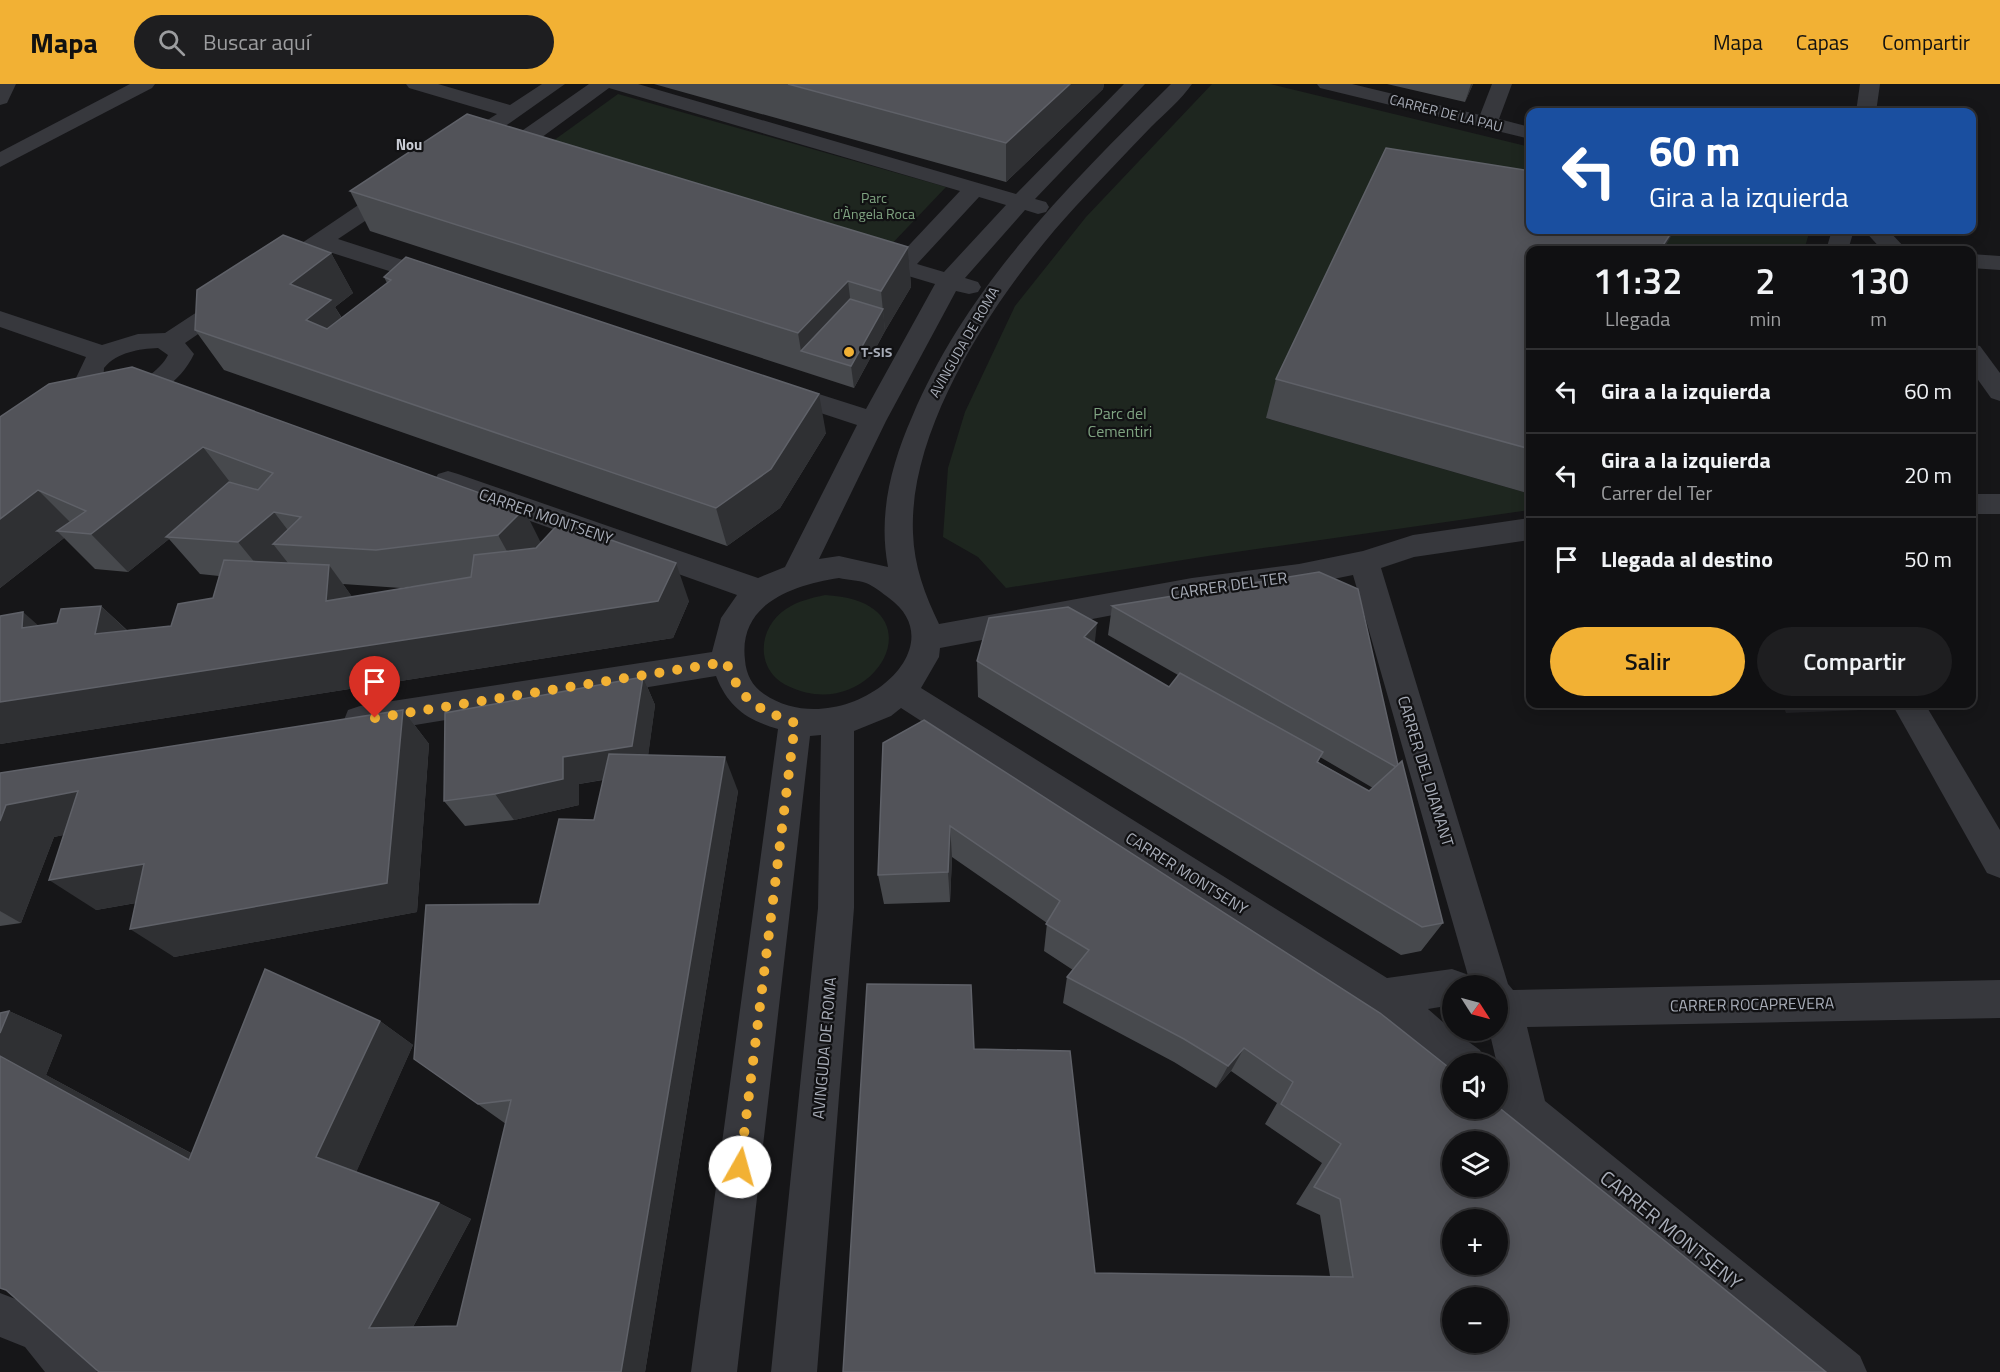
<!DOCTYPE html>
<html lang="es">
<head>
<meta charset="utf-8">
<style>
	:root { --surface:#101012; --page:#1e1e20; --text:#f1f3f6; --muted:#9c9d9f; --line:#303032; --accent:#f2b134 }
	body { margin:0; font-family:"Titillium Web",sans-serif; background:var(--page); color:var(--text); height:100vh; display:flex; flex-direction:column; font-size:22px; white-space:nowrap }
	* { box-sizing:border-box; margin:0 }
	p { font-size:20px; color:var(--muted) }
	.icon { flex:none; width:33px; height:33px; fill:none; stroke:currentColor; stroke-width:2; stroke-linecap:round; stroke-linejoin:round }
	.map { position:relative; flex:1; overflow:hidden }
	.side { position:absolute; left:1526px; top:162px; width:450px; height:462px; display:flex; flex-direction:column; background:var(--surface); border-radius:12px; box-shadow:0 3px 15px #0003,0 0 0 2px var(--line) }
	.side>* { flex:none }
	.banner { position:absolute; left:1526px; top:24px; width:450px; height:126px; border-radius:12px; box-shadow:0 3px 15px #0003,0 0 0 2px var(--line); background:#1a4fa0; color:#fff; overflow:hidden }
	.needle { width:39px; rotate:126deg }
	.controls { position:absolute; left:1442px; top:891px; display:grid; gap:12px }
	.controls a { display:grid; place-items:center; width:66px; height:66px; border-radius:50%; background:var(--surface); box-shadow:0 3px 15px #0003,0 0 0 2px var(--line); font-size:30px }
	.pin { position:absolute; display:grid; place-items:center; width:51px; height:51px; color:#fff; margin:-62px -26px; border-radius:50% 50% 50% 0; rotate:-45deg; box-shadow:0 0 6px #0007 }
	.pin .icon { rotate:45deg }
	.me { position:absolute; width:66px; margin:-33px; rotate:7deg; stroke-linejoin:round; filter:drop-shadow(0 0 4px #0008) }
	.turn { display:flex; align-items:center; gap:21px; height:126px; padding:0 24px; font-size:27px }
	.turn .icon { width:78px; height:78px; stroke-width:2.5 }
	.turn b { display:block; font-size:42px; line-height:51px }
	.eta { display:flex; justify-content:space-evenly; align-items:center; height:102px; text-align:center }
	.eta b { font-size:36px; font-weight:600; line-height:42px }
	.primary-button { display:flex; gap:12px; margin-top:auto; padding:12px 24px }
	.primary-button a { flex:1; height:69px; border-radius:36px; background:var(--accent); color:#111; font-size:24px; font-weight:600; line-height:69px; text-align:center }
	.primary-button a+a { background:var(--page); color:var(--text) }
	ul { padding:0; list-style:none }
	li { display:flex; align-items:center; gap:18px; height:84px; padding:0 24px; border-top:2px solid var(--line) }
	li div { flex:1 }
	li b { display:block; font-size:22px }
	li em { font-style:normal }
	header { display:flex; align-items:center; gap:36px; box-sizing:border-box; height:84px; padding:0 30px; background:var(--accent); color:#111 }
	header strong { font-size:28px }
	nav { display:flex; gap:33px; margin-inline-start:auto; font-size:21px }
	.search { width:420px; height:54px; background:var(--page); display:flex; align-items:center; gap:15px; box-sizing:border-box; padding:0 21px; border-radius:33px; color:var(--muted); font-size:22px }
	.map>svg:first-child { display:block }
	.built { fill:#222225 }
	.green { fill:#1e261f }
	.lines { fill:none; stroke-linecap:round; stroke-linejoin:round }
	.minor { fill:#37383d; fill-rule:evenodd }
	.wall { fill:#47494d; fill-rule:evenodd }
	.shaded-wall { fill:#2f3033 }
	.building { fill:#525359; stroke:#5f6168; stroke-width:1.5; fill-rule:evenodd }
	.route { stroke:#f2b134; stroke-width:10; stroke-dasharray:0 18 }
	.poi-dot { fill:#f2b134; stroke:#111113; stroke-width:2 }
	.labels { text-anchor:middle; stroke-width:4.5; stroke-linejoin:round; paint-order:stroke }
	.far-street-label { font-size:14px; fill:#a8adb8; stroke:#111113 }
	.far-park-label { font-size:14px; fill:#7fa381; stroke:#111113 }
	.far-poi-label { font-size:14px; font-weight:bold; fill:#a8adb8; stroke:#111113; text-anchor:start }
	.far-neighbourhood-label { font-size:15px; font-weight:bold; fill:#c9ccd4; stroke:#111113 }
	.park-label { font-size:16px; fill:#7fa381; stroke:#111113 }
	.street-label { font-size:16px; fill:#a8adb8; stroke:#111113 }
	.near-street-label { font-size:20px; fill:#a8adb8; stroke:#111113 }
</style>
</head>
<body>
<header>
<strong>Mapa</strong>
<div class="search"><svg class="icon" aria-label="search" viewBox="0 0 24 24"><circle cx="10" cy="10" r="6"/><path d="M15 15l6 6"/></svg>Buscar aquí</div>
<nav><a>Mapa</a><a>Capas</a><a>Compartir</a></nav>
</header>
<div class="map">
<svg width="2000" height="1288" viewBox="0 0 2000 1288">
	<rect width="100%" height="100%" fill="#161618"/>
	<path class="built" d="M1568,620H1883L1886,625L1786,629L1783,620L1570,625Z"/>
	<g class="green">
		<path d="M1212,0H1270L1530,63V129L1266,334L1530,410V426L1208,472L1006,504L978,473L943,453L948,384L965,328L1015,222L1086,133Z"/>
		<path d="M618,10L946,103L886,166L546,62Z"/>
		<path d="M1628,146H1810L1804,166H1663Z"/>
		<path d="M825,511C946,517 873,644 788,602C754,586 758,543 786,525C798,517 811,514 825,511Z"/>
	</g>
	<g class="lines">
		<g class="minor">
			<path d="M0,0H16L7,19L0,21Z"/>
			<path d="M130,0H155L152,4L0,83V68Z"/>
			<path d="M406,0H438L510,21L542,0H565L467,69H451L448,64L451,59L497,30L409,4Z"/>
			<path d="M589,0H638L1016,110L1124,0H1145L1035,115L1046,118L1049,123L1046,128L1038,130L1025,126L965,194L978,198L981,203L978,208L969,210L956,207L886,337L819,475L839,472L888,483C878,431 891,381 912,333C968,200 1070,100 1171,0H1192C1181,16 1165,29 1151,43C1126,69 1101,95 1076,122C1004,200 908,338 913,449C914,482 925,511 939,540L1192,494L1299,480L1363,467L1413,451L1530,434V456L1414,473L1381,484L1508,900L1513,906L2000,896V934L1527,943L1545,1017L1860,1272L1867,1288H1808L1490,1024H1497V980L1489,946H1497V902H1471L1353,491L1299,502L1192,516L940,564L939,573L921,604L1387,894L1452,885L1466,890L1470,902H1452V921L1428,925L1452,946L1480,966L1486,980H1452V994L1369,926L901,624L891,632L854,647V824L817,1288H771L818,824L821,651L810,652L737,1288H691L778,645C747,636 728,623 716,592L360,650L348,646L344,636L348,626L360,622L712,568L721,534L737,511L438,404L434,397L438,390L448,387L458,390L758,494L785,483L857,341L769,312L765,306L769,300L778,297L866,325L935,200L858,177L854,172L858,167L866,165L897,174L960,107L609,4L519,70H503L500,65L503,60ZM979,113L1006,121L944,188L917,180ZM839,494C848,496 858,496 866,499C874,502 882,509 889,514C962,567 840,662 764,610C752,602 746,590 745,576C738,519 794,501 839,494Z"/>
			<path d="M1317,0H1352L1480,31L1492,0H1512L1499,35L1530,43V55L1320,4Z"/>
			<path d="M1860,0H1880L1876,28H1856Z"/>
			<path d="M399,97L407,99L410,104L407,109L338,155L446,190L450,195L446,200L438,202L430,200L323,166L307,173L299,171L295,166L299,161L391,99Z"/>
			<path d="M1832,146H1854L1848,166H1826Z"/>
			<path d="M1864,146H1888L1907,166H1882Z"/>
			<path d="M1971,170L2000,172V186L1971,184Z"/>
			<path d="M232,209L241,211L244,216L241,221L185,259L194,270C176,309 123,335 84,311L76,294L86,273L0,243V227L102,261L138,250L165,249L223,211ZM158,264L168,271C158,291 124,311 103,299L104,284C117,268 139,265 158,264Z"/>
			<path d="M1971,260L1980,262L2000,289V317L1991,314L1971,286Z"/>
			<rect x="1971" y="410" width="29" height="20"/>
			<path d="M1892,620H1925L2000,746V794L1987,789Z"/>
			<path d="M0,1209L57,1231L90,1272L97,1288H45L25,1263L0,1253Z"/>
		</g>
	</g>
	<g class="wall">
		<path d="M654,0H1104L1103,5L1006,98Z"/>
		<path d="M1387,0H1473L1465,18Z"/>
		<path d="M350,107L908,163L911,203L885,247L854,304L370,147Z"/>
		<path d="M1530,166V410L1266,334L1276,295Z"/>
		<path d="M331,169L353,209L335,223L342,234L387,199L384,193L826,349L780,424L727,462L224,286L195,246Z"/>
		<path d="M49,300L541,458L689,517L673,554L0,660V532L38,542L57,539L101,522L127,546L171,542L213,514L219,492L200,490L169,455L128,488L95,485L64,454L0,504V333ZM343,500L401,504L415,502L352,513Z"/>
		<path d="M1112,522L1398,681L1443,839L1421,867L1401,871L978,613L977,577L1095,560L1169,603L1178,591L1108,551ZM1320,673L1373,704L1369,707L1318,678Z"/>
		<path d="M643,593L655,621L648,671L738,707L645,1288H99L6,1206L9,927L62,951L46,991L191,1069L380,937L413,961L356,1088L439,1119L471,1135L413,1243L457,1242L506,1040L414,975L539,820L594,736L603,696L579,700V721L514,736L465,742L444,717Z"/>
		<path d="M403,626L429,660L417,828L174,873L136,819L96,826L63,751L54,753L21,839L0,842V689Z"/>
		<path d="M883,659L1675,1165L843,1288L974,965L1095,1189L1330,1192L1320,1131L1296,1120L1322,1079L1265,1040L1277,1019L1231,987L1216,1004L1174,978L1063,919L1067,893L1073,886L1044,867L1047,839L952,773L950,818L884,820L878,791Z"/>
	</g>
	<g class="shaded-wall">
		<path d="M1070,0H1104L1103,5L1006,98V59Z"/>
		<path d="M1471,0H1473L1465,18Z"/>
		<path d="M1673,146H1675L1663,166H1660Z"/>
		<path d="M908,163L911,203L885,247L881,207Z"/>
		<path d="M331,169L353,209L335,223L354,256L306,236L290,200Z"/>
		<path d="M848,197L853,237L801,267L798,249Z"/>
		<path d="M883,225L885,247L854,304L851,282Z"/>
		<path d="M819,310L826,349L780,424L727,462L716,424Z"/>
		<path d="M203,363L233,402L166,453L169,455L128,488L91,450Z"/>
		<path d="M38,406L76,444L57,447L64,454L0,504V435Z"/>
		<path d="M524,425L543,463L519,489L498,451Z"/>
		<path d="M274,428L300,462L273,460L288,479L269,496L238,458Z"/>
		<path d="M676,479L689,517L673,554L0,660V618Z"/>
		<path d="M329,481L356,518L326,517Z"/>
		<path d="M101,522L139,558L95,550Z"/>
		<path d="M23,528L64,564L22,544Z"/>
		<path d="M1097,539L1093,575L1084,553Z"/>
		<path d="M643,593L655,621L646,688L579,700V721L514,736L495,710L563,673Z"/>
		<path d="M403,626L429,660L417,828L174,873L130,845Z"/>
		<path d="M725,673L738,707L645,1288H621Z"/>
		<path d="M78,707L121,739L54,753L21,839L0,827V737L6,721Z"/>
		<path d="M950,742L952,773L950,818L948,788Z"/>
		<path d="M144,780L186,810L96,826L49,796Z"/>
		<path d="M9,927L62,951L46,991L235,1093L189,1076L0,972V949Z"/>
		<path d="M380,937L413,961L355,1091L316,1073Z"/>
		<path d="M1244,964L1231,987L1216,1004L1228,982Z"/>
		<path d="M439,1119L471,1135L408,1252L369,1244Z"/>
	</g>
	<g class="building">
		<path d="M788,0H1070L1006,59Z"/>
		<path d="M467,30L908,163L881,207L848,197L798,249L350,107Z"/>
		<path d="M1386,64L1530,87V146H1673L1660,166H1530V365L1276,295Z"/>
		<path d="M283,151L331,169L290,200L331,216L306,236L327,245L391,196L384,193L406,173L819,310L771,385L716,424L195,246L197,206Z"/>
		<path d="M850,215L883,225L851,282L801,267Z"/>
		<path d="M132,283L524,425L498,451L376,466L273,460L301,433L274,428L238,458L166,453L229,398L258,406L273,389L203,363L91,450L57,447L86,427L38,406L0,435V333L49,300Z"/>
		<path d="M560,438L676,479L658,517L0,618V532L23,528L22,544L57,539L61,525L101,522L95,550L171,542L178,520L213,514L224,476L329,481L326,517L471,493L474,471L536,464Z"/>
		<path d="M1319,488L1358,505L1398,681L1396,683L1112,522Z"/>
		<path d="M1068,523L1097,539L1084,553L1169,603L1180,589L1323,668L1317,678L1369,707L1402,677L1443,839L1422,843L977,577L989,534Z"/>
		<path d="M643,593L632,662L563,673V695L495,710L444,717L445,629Z"/>
		<path d="M403,626L387,799L130,845L144,780L49,796L78,707L6,721L0,737V689Z"/>
		<path d="M924,636L1380,929L1452,986V1024H1497V1022L1675,1165L1826,1288H843L867,900L971,901L974,965L1070,967L1095,1189L1353,1193L1340,1115L1314,1103L1341,1060L1281,1020L1293,998L1244,964L1228,982L1184,955L1067,893L1089,866L1046,840L1060,817L950,742L948,788L878,791L883,659ZM1452,1058H1497V1102H1452ZM1452,1136H1497V1180H1452ZM1452,1214H1497V1258H1452Z"/>
		<path d="M609,670L725,673L621,1288H99L6,1206L0,1204V972L189,1076L265,885L380,937L316,1073L439,1119L369,1244L457,1242L511,1016L478,1020L414,975L426,821L539,820L559,735L594,736Z"/>
		<path d="M9,927L0,949V929Z"/>
	</g>
	<g class="lines">
		<path class="route" d="M375,634L726,578C743,619 754,623 795,639L740,1083"/>
	</g>
	<circle class="poi-dot" cx="849" cy="268" r="6"/>
	<g class="labels">
		<g class="far-street-label">
			<text transform="translate(1446 29) rotate(14)" y="5">CARRER DE LA PAU</text>
			<text transform="translate(964 258) rotate(-60)" y="5">AVINGUDA DE ROMA</text>
		</g>
		<g class="far-park-label">
			<text x="874" y="119">Parc<tspan x="874" dy="16">d'Àngela Roca</tspan></text>
		</g>
		<g class="far-poi-label">
			<text x="861" y="273">T-SIS</text>
		</g>
		<g class="far-neighbourhood-label">
			<text x="409" y="66">Nou</text>
		</g>
		<g class="park-label">
			<text x="1120" y="335">Parc del<tspan x="1120" dy="18">Cementiri</tspan></text>
		</g>
		<g class="street-label">
			<text transform="translate(546 432) rotate(19)" y="6">CARRER MONTSENY</text>
			<text transform="translate(1229 501) rotate(-8)" y="6">CARRER DEL TER</text>
			<text transform="translate(1426 687) rotate(73)" y="6">CARRER DEL DIAMANT</text>
			<text transform="translate(1187 789) rotate(32)" y="6">CARRER MONTSENY</text>
			<text transform="translate(1752 920) rotate(-1)" y="6">CARRER ROCAPREVERA</text>
			<text transform="translate(824 964) rotate(-85)" y="6">AVINGUDA DE ROMA</text>
		</g>
		<g class="near-street-label">
			<text transform="translate(1671 1146) rotate(39)" y="7">CARRER MONTSENY</text>
		</g>
	</g>
</svg>
<div class="controls">
<a><svg class="needle" viewBox="-14 -14 28 28"><path d="M0-13l5 13h-10z" fill="#e53935"/><path d="M0 13l5-13h-10z" fill="#9c9d9f"/></svg></a>
<a><svg class="icon" aria-label="sound" viewBox="0 0 24 24"><path d="M4 9h4l5-4v14l-5-4H4zM17 9q2 3 0 6"/></svg></a>
<a><svg class="icon" aria-label="layers" viewBox="0 0 24 24"><path d="M12 4l9 5-9 5-9-5zM3 14l9 5 9-5"/></svg></a>
<a>+</a>
<a>−</a>
</div>
<div class="pin" style="left:375px;top:634px;background:#d93025"><svg class="icon" aria-label="arrive" viewBox="0 0 24 24"><path d="M6 21V4h12l-3 4 3 4H6"/></svg></div>
<svg class="me" style="left:740px;top:1083px" viewBox="-20 -20 40 40"><circle r="19" fill="#fff"/><path d="M0-13L10 11 0 6-10 11z" fill="#f2b134"/></svg>
<div class="banner">
<div class="turn"><svg class="icon" aria-label="left" viewBox="0 0 24 24"><path d="M17 20v-9H6M10 6l-5 5 5 5"/></svg><div><b>60 m</b>Gira a la izquierda</div></div>
</div>
<section class="side">
<div class="eta">
<div><b>11:32</b><p>Llegada</p></div>
<div><b>2</b><p>min</p></div>
<div><b>130</b><p>m</p></div>
</div>
<ul>
<li><svg class="icon" aria-label="left" viewBox="0 0 24 24"><path d="M17 20v-9H6M10 6l-5 5 5 5"/></svg><div><b>Gira a la izquierda</b></div><em>60 m</em></li>
<li><svg class="icon" aria-label="left" viewBox="0 0 24 24"><path d="M17 20v-9H6M10 6l-5 5 5 5"/></svg><div><b>Gira a la izquierda</b><p>Carrer del Ter</p></div><em>20 m</em></li>
<li><svg class="icon" aria-label="arrive" viewBox="0 0 24 24"><path d="M6 21V4h12l-3 4 3 4H6"/></svg><div><b>Llegada al destino</b></div><em>50 m</em></li>
</ul>
<div class="primary-button"><a>Salir</a><a>Compartir</a></div>
</section>
</div>
</body>
</html>
